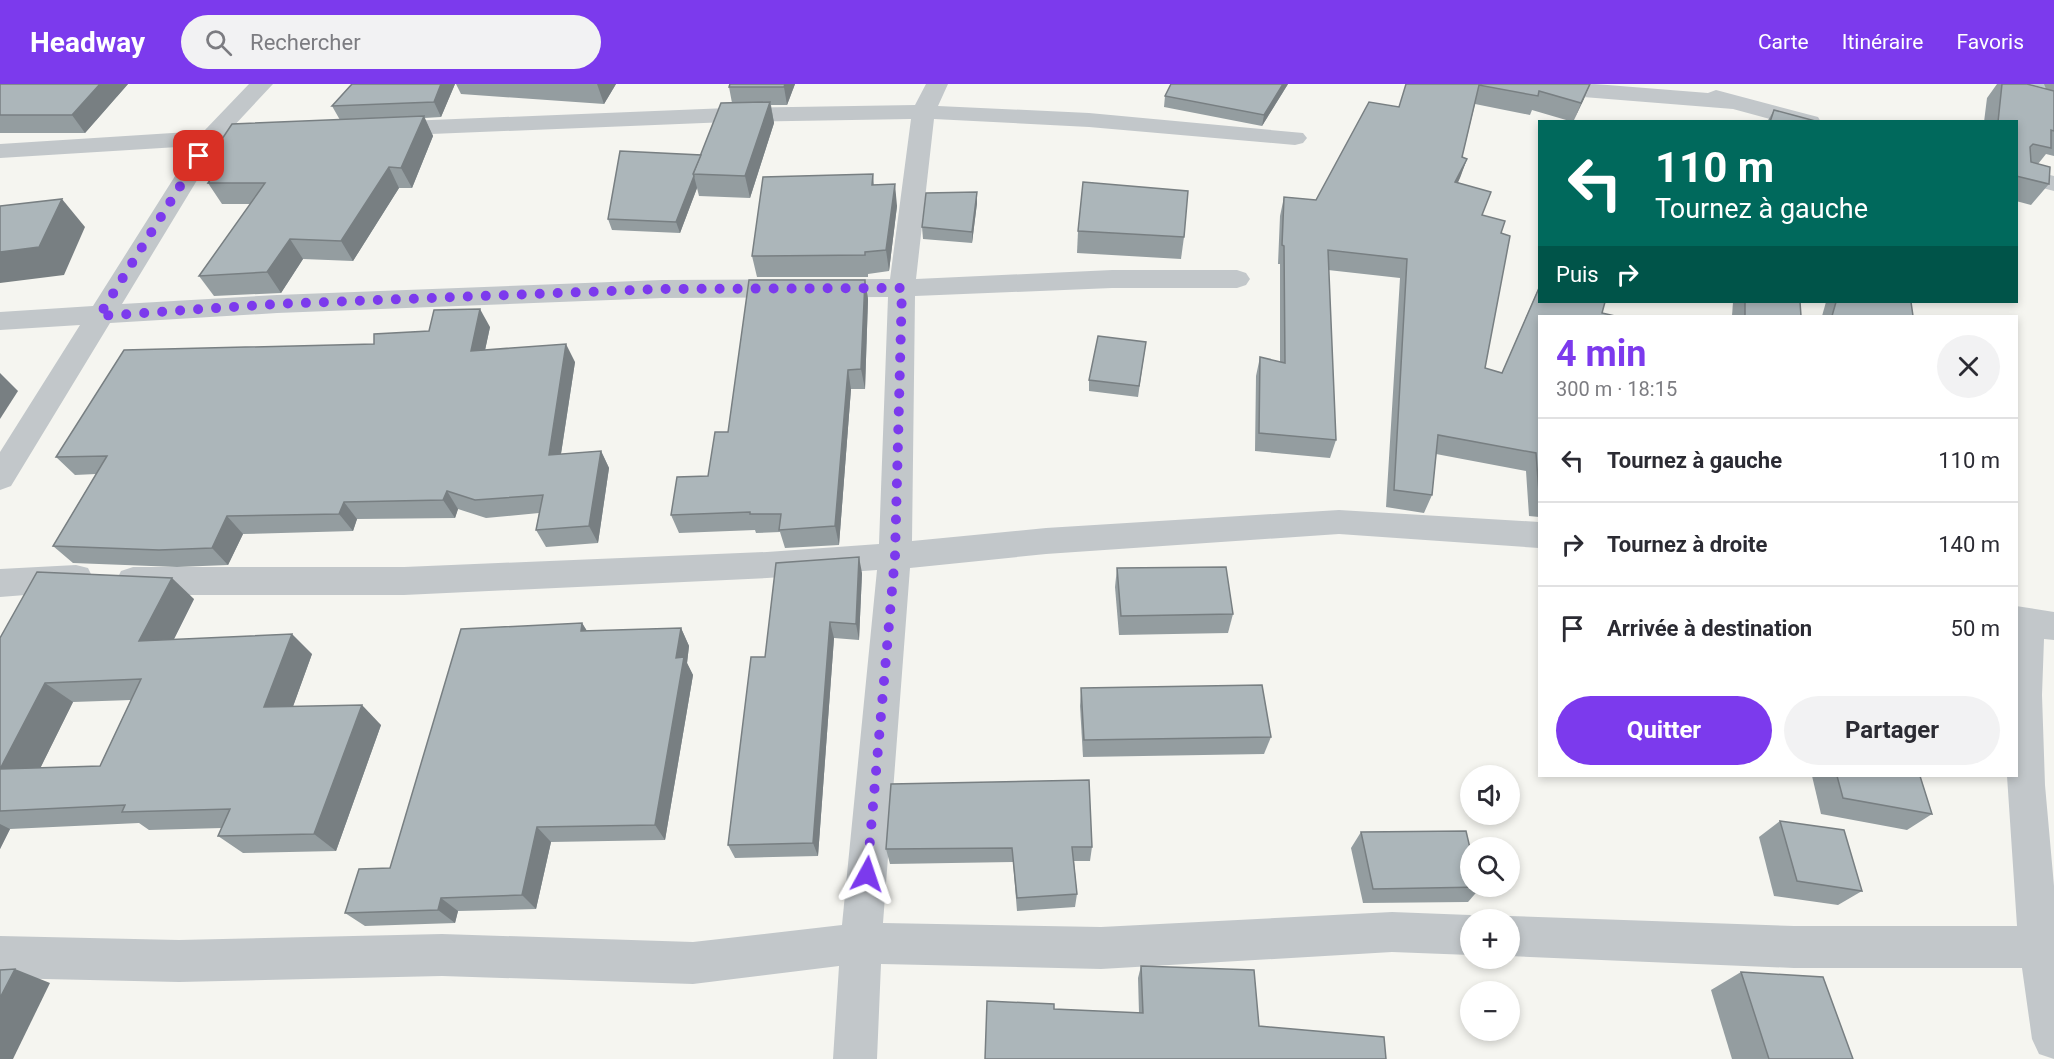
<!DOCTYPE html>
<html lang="fr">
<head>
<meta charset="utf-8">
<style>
	:root { --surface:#fff; --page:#f2f2f3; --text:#2b2b33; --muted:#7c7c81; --line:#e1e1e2; --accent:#7c3aed }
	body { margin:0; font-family:Roboto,sans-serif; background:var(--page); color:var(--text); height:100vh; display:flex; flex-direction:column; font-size:22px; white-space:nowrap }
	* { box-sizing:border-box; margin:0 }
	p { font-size:20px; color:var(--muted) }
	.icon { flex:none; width:33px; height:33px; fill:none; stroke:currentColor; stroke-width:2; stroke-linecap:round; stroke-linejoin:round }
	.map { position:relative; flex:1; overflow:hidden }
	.panel { position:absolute; left:1538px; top:231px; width:480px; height:462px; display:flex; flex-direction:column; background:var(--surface); border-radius:0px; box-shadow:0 3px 9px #0003 }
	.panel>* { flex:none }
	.guide { position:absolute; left:1538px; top:36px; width:480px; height:183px; border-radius:0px; box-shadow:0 3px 9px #0003; background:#00695c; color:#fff; overflow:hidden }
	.buttons { position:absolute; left:1460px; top:681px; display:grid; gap:12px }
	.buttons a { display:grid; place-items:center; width:60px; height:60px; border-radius:50%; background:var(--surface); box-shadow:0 3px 9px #0003; font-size:30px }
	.pin { position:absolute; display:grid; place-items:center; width:51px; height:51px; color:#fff; margin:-26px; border-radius:12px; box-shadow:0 3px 9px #0006 }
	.me { position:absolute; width:66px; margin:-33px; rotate:5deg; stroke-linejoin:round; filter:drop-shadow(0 0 4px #0008) }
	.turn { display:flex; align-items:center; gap:21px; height:126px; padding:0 18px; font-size:27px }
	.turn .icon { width:78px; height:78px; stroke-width:2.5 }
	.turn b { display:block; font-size:42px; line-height:51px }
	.then { display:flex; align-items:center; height:57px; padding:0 18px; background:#0003; gap:12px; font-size:22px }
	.round { display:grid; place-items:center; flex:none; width:63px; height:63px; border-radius:32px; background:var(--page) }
	.overview { display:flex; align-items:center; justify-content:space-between; height:102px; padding:0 18px }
	h1 { font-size:36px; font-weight:700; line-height:45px; color:var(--accent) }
	.primary-button { display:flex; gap:12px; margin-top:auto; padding:12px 18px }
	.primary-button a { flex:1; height:69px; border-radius:36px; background:var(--accent); color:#fff; font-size:24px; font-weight:700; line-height:69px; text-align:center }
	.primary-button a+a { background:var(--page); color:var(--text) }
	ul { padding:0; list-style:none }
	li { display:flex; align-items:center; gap:18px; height:84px; padding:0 18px; border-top:2px solid var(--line) }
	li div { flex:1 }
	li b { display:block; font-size:22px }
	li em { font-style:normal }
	header { display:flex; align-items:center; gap:36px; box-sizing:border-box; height:84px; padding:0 30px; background:var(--accent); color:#fff }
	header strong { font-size:28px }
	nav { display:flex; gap:33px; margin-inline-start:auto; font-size:21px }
	.search { width:420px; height:54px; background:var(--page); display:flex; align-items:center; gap:15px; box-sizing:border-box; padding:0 21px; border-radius:33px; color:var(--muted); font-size:22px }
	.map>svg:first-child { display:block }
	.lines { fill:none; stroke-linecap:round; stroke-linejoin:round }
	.stream { fill:#bccace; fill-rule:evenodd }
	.minor { fill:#c2c7ca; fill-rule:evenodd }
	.wall { fill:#949da0; fill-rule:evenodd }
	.shaded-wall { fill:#787f82 }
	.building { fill:#acb6ba; stroke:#787f82; stroke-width:1.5; fill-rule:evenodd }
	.route { stroke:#7c3aed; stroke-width:10; stroke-dasharray:0 18 }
</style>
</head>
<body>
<header>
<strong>Headway</strong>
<div class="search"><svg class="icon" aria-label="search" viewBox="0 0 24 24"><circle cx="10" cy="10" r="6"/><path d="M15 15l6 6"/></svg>Rechercher</div>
<nav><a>Carte</a><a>Itinéraire</a><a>Favoris</a></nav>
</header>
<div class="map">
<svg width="2054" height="975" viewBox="0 0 2054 975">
	<rect width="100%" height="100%" fill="#f5f5f0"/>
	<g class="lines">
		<path class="stream" d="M2029,0H2054V6Z"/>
		<g class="minor">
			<path d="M249,0H273L231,45L269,43L277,45L281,50L277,55L219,60L122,220L277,211L662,196L890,195L911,35L728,38L383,52L375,50L371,45L375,40L383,38L728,24L915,21L926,0H948L938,22L1089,29L1303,49L1307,54L1303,59L1295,61L1089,43L934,35L916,195L1112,186H1237L1246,189L1250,195L1246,201L1237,204H1112L915,212L912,457L1046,444L1339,426L1539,438V464L1339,450L1046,470L910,484L883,839L1101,843L1392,828L1470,831L1482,836H1470V871L1392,868L1101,885L881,880L877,975H833L839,882L693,900L442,892L179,898L0,894V852L179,856L442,850L693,858L842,841L877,486L767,494L404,511H133L121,507L116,497L121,487L133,483H404L767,468L879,460L888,213L662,214L277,229L110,239L11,402L0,406V368L80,241L0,246V228L93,222L194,62L0,74V60L204,47Z"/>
			<path d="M1498,0H1595L1708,9L1716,6L1818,33L1821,38H1781L1733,25L1509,7L1501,5Z"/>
			<path d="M2016,83L2054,92V107L2016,97Z"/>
			<path d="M76,481L88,484L93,494L88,504L76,507L0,513V485Z"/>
			<path d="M2016,522L2054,528V556L2044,555L2042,611L2045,701L2054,802V975L2039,970L2032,955L2022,884H1794L1509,872V836H1500L1509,832L1794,842H2017L2007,692H2016Z"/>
		</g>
	</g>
	<g class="wall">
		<path d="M0,0H128L85,49H0Z"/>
		<path d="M352,0H455L441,33L424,34L433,52L412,104H399L353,177L303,175L281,209L214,212L199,192L251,120H222L208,99L212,94L204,82L340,36L332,22Z"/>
		<path d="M456,0H616L604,20L461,10Z"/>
		<path d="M730,0H795L787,21H771L774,39L750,114L699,112L697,104L680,149L612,146L608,135L701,71L732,19L729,3Z"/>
		<path d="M1288,0L1262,42L1164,23L1165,12Z"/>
		<path d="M1406,0H1590L1573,38L1532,26L1530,31L1475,20L1462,73L1467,75L1458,98L1482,131L1501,149L1485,284L1502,289L1539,203V433L1529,432L1526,387L1436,370L1432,411L1424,429L1386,423L1400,194L1328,186L1336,356L1330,374L1255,367L1256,292L1260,273L1280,278V180H1278L1280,132L1284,113L1316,116L1399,23Z"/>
		<path d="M1997,0H2027L2046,5L2044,0H2054V72L2046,70L2038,80L2049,100L2031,121L2016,117V38H1984L1987,14Z"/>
		<path d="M1774,26L1819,38H1767Z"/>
		<path d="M873,90L874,101L897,122L889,187L868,190V193H757L752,172Z"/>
		<path d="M977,108V119L972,159L923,155L922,143Z"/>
		<path d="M1078,147L1184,153L1181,175L1077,169Z"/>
		<path d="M865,196L868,215L865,305H851L839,461L785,464L780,448L756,449L755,446L679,449L671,431L708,392L728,348Z"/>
		<path d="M1733,218H1800L1801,232H1732Z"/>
		<path d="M1826,218H1911L1913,232H1822Z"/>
		<path d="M490,243L485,266L575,278L561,370L601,367L609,384L598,459L546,463L536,446L539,429L486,434L458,425L455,434L357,435L353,447L243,450L228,481L177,483L73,479L53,462L96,390L75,391L56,373L374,260Z"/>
		<path d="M1146,258L1138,313L1089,307V296Z"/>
		<path d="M1117,484L1233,530L1228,549L1119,551L1115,503Z"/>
		<path d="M862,489L859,556L834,554L818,772L735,774L728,761L765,573Z"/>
		<path d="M194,515L174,555L312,570L293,622L381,641L336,767L243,769L218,752L222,744L149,746L139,739L10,745L0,765V554ZM131,616L100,682L40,684L73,618Z"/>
		<path d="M582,539L587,547L681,544L689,562L687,579L693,591L665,756L551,758L536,825L458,827L455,839L365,842L345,829L390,784Z"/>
		<path d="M1081,604L1271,653L1264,670L1083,673L1080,622Z"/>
		<path d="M1812,692H1920L1932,730L1907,746L1821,730Z"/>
		<path d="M1780,737L1862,807L1838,821L1774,812L1759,753Z"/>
		<path d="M1361,748L1481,803L1468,818L1363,819L1351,764Z"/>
		<path d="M1092,763L1090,777H1074L1077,810L1075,823L1017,827L1013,778L890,780L886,765Z"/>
		<path d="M1141,882L1259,942L1054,925L1139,929L1138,894Z"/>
		<path d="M1741,888L1853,975H1732L1711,906Z"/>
	</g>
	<g class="shaded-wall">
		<path d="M100,0H128L85,49L72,31Z"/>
		<path d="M441,0H455L441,33L434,18Z"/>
		<path d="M597,0H616L604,20Z"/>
		<path d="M785,0H795L787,21L784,3Z"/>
		<path d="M1283,0H1288L1262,42L1264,31Z"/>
		<path d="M1590,0L1584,15L1573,38L1581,19Z"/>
		<path d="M770,18L774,39L750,114L745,92Z"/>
		<path d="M424,32L433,52L412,104L401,84Z"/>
		<path d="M1467,75L1460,94L1449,117L1455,98Z"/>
		<path d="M389,83L399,104L353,177L341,157Z"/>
		<path d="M694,92L697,104L680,149L676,138Z"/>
		<path d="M895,100L897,122L889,187L886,166Z"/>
		<path d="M977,108V119L972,159V148Z"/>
		<path d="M62,115L85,143L64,191L0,199V168Z"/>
		<path d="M290,155L303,175L281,209L267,188Z"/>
		<path d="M865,196L868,215L865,305L861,285Z"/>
		<path d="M480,225L490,243L481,285L471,267Z"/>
		<path d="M566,260L575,278L558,389L549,371Z"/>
		<path d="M848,286L851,305L839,461L835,442Z"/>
		<path d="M0,289L18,307L0,335Z"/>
		<path d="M601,367L609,384L598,459L589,442Z"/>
		<path d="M447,407L458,425L455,434L443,416Z"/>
		<path d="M344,418L357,435L353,447L339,430Z"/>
		<path d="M227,432L243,450L228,481L212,464Z"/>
		<path d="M859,473L862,489L859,556L856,540Z"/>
		<path d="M172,494L194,515L163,577L139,557Z"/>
		<path d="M830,538L834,554L818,772L813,759Z"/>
		<path d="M582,539L593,557L581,547Z"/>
		<path d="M681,544L689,562L687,579L693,591L665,756L655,741L676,574Z"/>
		<path d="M292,550L312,570L286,642L264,623Z"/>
		<path d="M45,599L73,618L31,703L0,685Z"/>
		<path d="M362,621L381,641L336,767L314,750Z"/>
		<path d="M0,740L10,745L0,765Z"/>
		<path d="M537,743L551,758L536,825L522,811Z"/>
		<path d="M441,814L458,827L455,839L438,826Z"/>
		<path d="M15,885L50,899L13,975H0V914Z"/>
	</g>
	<g class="building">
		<path d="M0,0H100L72,31H0Z"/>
		<path d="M352,0H441L434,18L332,22Z"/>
		<path d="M730,0H785L784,3H729Z"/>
		<path d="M1171,0H1283L1264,31L1165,12Z"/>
		<path d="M1406,0H1590L1581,19L1539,7L1538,12L1479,1L1462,73L1467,75L1455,98L1491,108L1482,131L1505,137L1501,149L1510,152L1485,284L1502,289L1539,204V218H1605L1602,229L1615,232H1539V409L1536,369L1438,351L1432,411L1394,406L1407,175L1328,166L1336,356L1259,349L1260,273L1285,279L1284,162L1282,161L1284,113L1316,116L1369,18L1399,23Z"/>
		<path d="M2002,0H2027L2054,7V47L2051,46V64L2033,60L2030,63L2031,78L2050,83L2049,100L2016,92V38H1998Z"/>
		<path d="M770,18L745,92L693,90L721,19Z"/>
		<path d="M1774,26L1819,38H1770Z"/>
		<path d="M424,32L401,84L389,83L341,157L290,155L267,188L199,192L265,99H208L220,82H204L232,40Z"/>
		<path d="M620,67L701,71L693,90L694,92L676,138L608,135Z"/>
		<path d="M873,90L872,101L895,100L886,166L865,168V171L752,172L763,93Z"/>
		<path d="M1083,98L1188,107L1184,153L1078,147Z"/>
		<path d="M977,108L972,148L922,143L926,109Z"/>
		<path d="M62,115L39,163L0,168V122Z"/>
		<path d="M749,196H865L861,285L848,286L835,442L779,446L781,430H750V428L671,431L677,393L708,392L715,348H728Z"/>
		<path d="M1745,218H1800L1801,232H1745Z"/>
		<path d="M1836,218H1911L1913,232H1832Z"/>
		<path d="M480,225L471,267L566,260L549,371L601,367L589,442L536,446L543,411L475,416L447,407L443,416L344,418L339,430L227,432L212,464L159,466L53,462L107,372L56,373L124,266L374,260V250L429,247L434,226Z"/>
		<path d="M1098,252L1146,258L1139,302L1089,296Z"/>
		<path d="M859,473L856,540L830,538L813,759L728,761L751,573H765L776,479Z"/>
		<path d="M1226,483L1233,530L1121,532L1117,484Z"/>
		<path d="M37,488L172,494L139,557L292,550L264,623L362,621L314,750L218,752L230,725L122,728L125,721L0,727V554ZM141,595L100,682L0,685L45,599Z"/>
		<path d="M582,539L581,547L681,544L676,574L684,573L655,741L537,743L522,811L441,814L438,826L345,829L359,785L390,784L461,545Z"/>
		<path d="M1262,601L1271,653L1084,656L1081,604Z"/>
		<path d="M1837,692H1920L1932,730L1843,714Z"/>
		<path d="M1089,696L1092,763H1072L1077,810L1017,814L1012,764L886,765L891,700Z"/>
		<path d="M1780,737L1844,746L1862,807L1797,797Z"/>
		<path d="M1466,747L1470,764V802H1481V803L1373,805L1361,748Z"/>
		<path d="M1141,882L1254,886L1259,942L1384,953L1386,975H985L987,917L1054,920V925L1143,929Z"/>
		<path d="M15,885L0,914V886Z"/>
		<path d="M1741,888L1823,893L1853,975H1769Z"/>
	</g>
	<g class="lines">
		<path class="route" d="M199,72L99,232L277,220L662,205L902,204L895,472L867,790"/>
	</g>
</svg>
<div class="buttons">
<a><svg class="icon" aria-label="sound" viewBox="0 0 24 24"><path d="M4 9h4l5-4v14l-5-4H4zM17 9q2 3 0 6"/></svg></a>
<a><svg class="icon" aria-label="search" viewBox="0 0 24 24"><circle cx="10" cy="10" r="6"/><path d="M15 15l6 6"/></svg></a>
<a>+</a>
<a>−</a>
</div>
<div class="pin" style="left:199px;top:72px;background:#d93025"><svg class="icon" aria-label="arrive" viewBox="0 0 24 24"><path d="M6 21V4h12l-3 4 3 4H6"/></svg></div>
<svg class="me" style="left:867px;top:790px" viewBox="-20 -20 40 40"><path d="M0-17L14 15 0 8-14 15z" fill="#7c3aed" stroke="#fff" stroke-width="4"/></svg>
<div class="guide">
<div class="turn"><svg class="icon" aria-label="left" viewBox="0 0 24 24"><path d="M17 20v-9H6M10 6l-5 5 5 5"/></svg><div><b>110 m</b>Tournez à gauche</div></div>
<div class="then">Puis<svg class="icon" aria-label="right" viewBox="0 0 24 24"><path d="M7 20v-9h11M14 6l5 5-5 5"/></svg></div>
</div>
<section class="panel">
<div class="overview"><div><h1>4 min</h1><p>300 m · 18:15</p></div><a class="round"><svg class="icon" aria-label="close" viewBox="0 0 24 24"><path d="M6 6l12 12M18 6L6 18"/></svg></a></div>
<ul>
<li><svg class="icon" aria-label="left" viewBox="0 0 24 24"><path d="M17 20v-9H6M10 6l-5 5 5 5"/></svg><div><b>Tournez à gauche</b></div><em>110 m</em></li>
<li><svg class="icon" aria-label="right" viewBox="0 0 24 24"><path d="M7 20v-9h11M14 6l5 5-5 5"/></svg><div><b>Tournez à droite</b></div><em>140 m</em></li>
<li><svg class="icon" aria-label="arrive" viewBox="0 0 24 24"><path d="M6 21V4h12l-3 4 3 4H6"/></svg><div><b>Arrivée à destination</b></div><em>50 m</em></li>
</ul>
<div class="primary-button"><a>Quitter</a><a>Partager</a></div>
</section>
</div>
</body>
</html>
